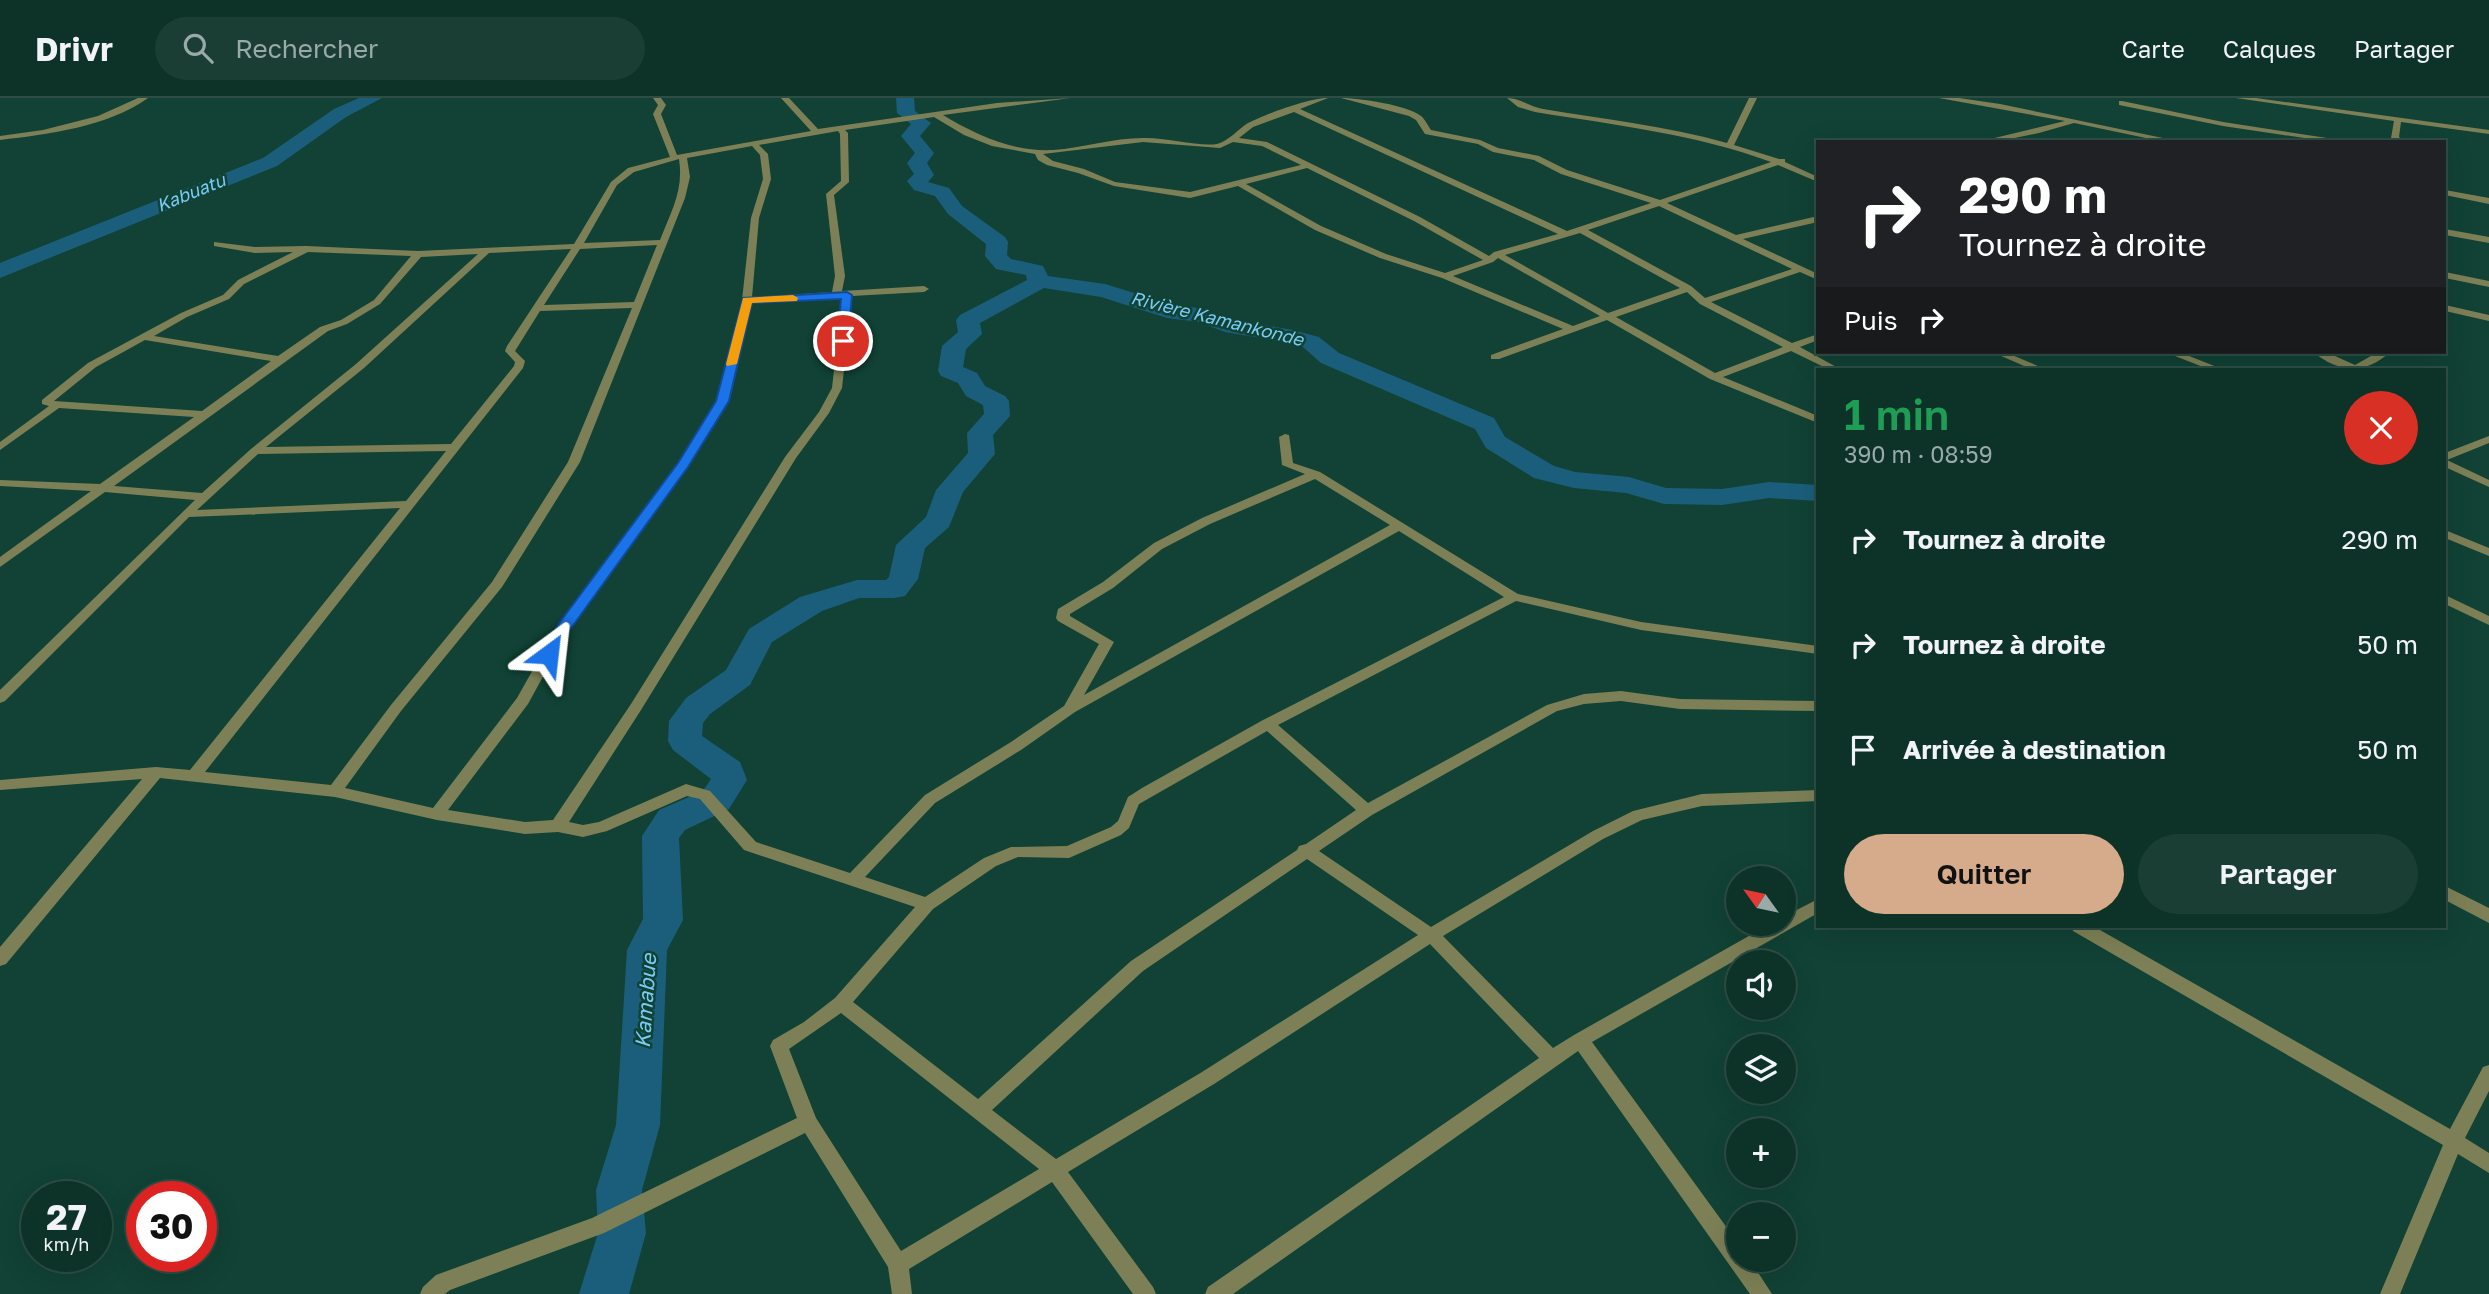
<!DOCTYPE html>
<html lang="fr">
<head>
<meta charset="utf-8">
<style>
	:root { --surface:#0d3228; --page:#1b3e34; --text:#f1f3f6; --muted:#9aaaa8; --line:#2d4d45; --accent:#d6ab8b }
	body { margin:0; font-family:"Golos Text",sans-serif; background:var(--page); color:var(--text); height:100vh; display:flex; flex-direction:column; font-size:26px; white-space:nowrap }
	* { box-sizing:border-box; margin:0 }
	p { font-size:23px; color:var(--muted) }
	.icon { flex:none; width:38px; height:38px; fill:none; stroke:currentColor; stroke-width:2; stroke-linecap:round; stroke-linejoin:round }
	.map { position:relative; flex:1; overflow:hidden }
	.sheet { position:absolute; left:1816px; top:270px; width:630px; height:560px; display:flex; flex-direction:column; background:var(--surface); border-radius:0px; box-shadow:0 7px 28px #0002,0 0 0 2px var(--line) }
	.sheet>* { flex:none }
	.guide { position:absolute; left:1816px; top:42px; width:630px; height:214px; border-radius:0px; box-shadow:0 7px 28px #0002,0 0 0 2px var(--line); background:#202124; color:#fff; overflow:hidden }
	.needle { width:46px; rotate:303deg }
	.fabs { position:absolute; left:1726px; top:768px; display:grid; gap:14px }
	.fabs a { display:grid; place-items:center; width:70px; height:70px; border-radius:50%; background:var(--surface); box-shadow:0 7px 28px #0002,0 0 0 2px var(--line); font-size:35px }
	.speed { position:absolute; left:21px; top:1083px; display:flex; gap:14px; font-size:35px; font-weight:700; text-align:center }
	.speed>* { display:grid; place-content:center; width:91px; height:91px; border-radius:50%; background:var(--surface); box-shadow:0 7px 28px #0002,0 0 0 2px var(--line); line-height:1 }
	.speed small { font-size:18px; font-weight:400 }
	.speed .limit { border:10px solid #d22; background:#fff; color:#111 }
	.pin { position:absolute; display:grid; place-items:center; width:60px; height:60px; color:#fff; margin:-30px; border:4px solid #fff; border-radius:50%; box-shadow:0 2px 7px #0007 }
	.me { position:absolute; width:77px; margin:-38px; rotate:30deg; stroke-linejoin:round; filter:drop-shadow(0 0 5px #0008) }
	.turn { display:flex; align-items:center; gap:24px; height:147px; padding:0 28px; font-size:32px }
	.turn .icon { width:91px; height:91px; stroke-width:2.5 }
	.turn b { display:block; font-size:49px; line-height:60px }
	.then { display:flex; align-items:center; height:66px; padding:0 28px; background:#0003; gap:14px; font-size:26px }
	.round { display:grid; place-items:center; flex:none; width:74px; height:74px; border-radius:37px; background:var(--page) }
	.headline { display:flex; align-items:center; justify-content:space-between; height:119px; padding:0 28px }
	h1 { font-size:42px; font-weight:600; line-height:52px; color:#1e9e55 }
	.primary-button { display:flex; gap:14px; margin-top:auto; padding:14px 28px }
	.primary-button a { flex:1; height:80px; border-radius:42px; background:var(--accent); color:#111; font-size:28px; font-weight:600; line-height:80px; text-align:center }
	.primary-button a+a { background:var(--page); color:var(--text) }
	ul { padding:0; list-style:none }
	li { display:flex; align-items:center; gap:21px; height:105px; padding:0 28px }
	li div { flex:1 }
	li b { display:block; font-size:26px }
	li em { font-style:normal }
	header { display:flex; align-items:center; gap:42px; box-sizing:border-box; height:98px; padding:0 35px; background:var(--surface); border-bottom:2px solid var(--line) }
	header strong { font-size:33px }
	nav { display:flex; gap:38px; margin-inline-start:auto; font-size:24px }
	.search { width:490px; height:63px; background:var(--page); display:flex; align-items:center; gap:18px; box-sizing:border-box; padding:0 24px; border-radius:38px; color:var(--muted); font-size:26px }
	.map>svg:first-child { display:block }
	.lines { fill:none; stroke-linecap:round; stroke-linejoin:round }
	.river { fill:#1b5e7c; fill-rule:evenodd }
	.street { fill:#7d8056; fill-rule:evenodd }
	.route { fill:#1a73e8; stroke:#114b97; stroke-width:2 }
	.slow { fill:#f59e0b }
	.labels { text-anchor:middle; stroke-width:5; stroke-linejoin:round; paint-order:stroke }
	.far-water-label { font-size:18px; font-style:italic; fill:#7accf4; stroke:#114235 }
	.water-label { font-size:21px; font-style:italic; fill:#7accf4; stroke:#114235 }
</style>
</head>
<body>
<header>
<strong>Drivr</strong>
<div class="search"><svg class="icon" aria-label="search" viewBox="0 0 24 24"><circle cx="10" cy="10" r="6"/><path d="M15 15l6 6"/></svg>Rechercher</div>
<nav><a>Carte</a><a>Calques</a><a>Partager</a></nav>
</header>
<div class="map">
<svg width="2489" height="1196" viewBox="0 0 2489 1196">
	<rect width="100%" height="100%" fill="#114235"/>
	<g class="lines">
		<g class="river">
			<path d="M359,0H382L346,19L277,68L0,180V165L263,60L334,11Z"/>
			<path d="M896,0H914L915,13L931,25L920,38L934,55L927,65L934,77L928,84L949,90L962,108L1005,139L1008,144L1007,157L1011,161L1043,168L1048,178L1105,186L1170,206L1204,211L1231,221L1293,232L1319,239L1339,255L1494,320L1505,339L1554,368L1575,374L1629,379L1666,390L1722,391L1769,384L1818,387V403L1769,400L1722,407L1664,406L1626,395L1574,390L1534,380L1486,350L1475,331L1321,265L1303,249L1283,244L1225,234L1199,224L1167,220L1101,199L1044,190L980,225L982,236L966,251L963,269L977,275L985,288L1005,298L1009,303L1010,318L993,337L995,356L963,394L949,429L925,450L918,481L905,498L894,500H859L822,513L772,544L750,587L710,616L703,625L702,638L740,664L747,682L729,711L685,732L679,740L683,822L667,852L660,1027L642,1092L646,1135L629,1196H579L598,1135L596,1092L616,1027L627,852L643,821L642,738L659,712L703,693L711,681L673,652L668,643L669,623L686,600L726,572L749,531L800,499L857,482H886L889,479L896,447L926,419L936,392L968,355L967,335L984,316L983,307L966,298L958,285L941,278L938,273L942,248L958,234L956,222L960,217L1027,182L1026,177L996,171L985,158L986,146L948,116L935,98L914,92L907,83L914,76L907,65L915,55L901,38L911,26L897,15Z"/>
		</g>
		<g class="street">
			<path d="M138,0H148C107,29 49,36 0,42V38L43,32L98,18Z"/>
			<path d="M653,0H661L666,7L661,16L677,57L811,33L781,0H789L818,31L997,5L1071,0L943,17C976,37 1013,54 1053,52C1083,50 1113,40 1143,40C1163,39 1200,49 1217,46C1229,43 1238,31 1248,25C1266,16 1309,0 1328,0L1300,11L1567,133L1651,105L1561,76L1534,62L1493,54L1478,46L1425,36L1416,22L1409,18L1341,0C1359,0 1407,7 1421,18C1425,21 1428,28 1431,32L1480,42L1498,50L1539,58L1567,72L1660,102L1771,64C1695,36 1615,27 1535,14L1518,9L1507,0C1520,0 1530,9 1543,11C1604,21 1667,28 1727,45L1749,0H1757L1734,47L1779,61H1785V64L1818,79V84L1778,67L1667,105L1736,137L1818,118V124L1743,141L1818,176V182L1800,174L1711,204L1792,245L1818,236V242L1800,249L1840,271H1828L1791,253L1723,279L1818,318V325L1710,281L1607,222L1499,261H1491V257L1563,231L1442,180L1380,160L1315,132L1238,88L1190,100L1114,88L1078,75L1047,67L1038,62L1035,56L992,48L964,37L934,19L845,32L848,35L849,84L834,97L845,178L842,193L924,188L929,191L924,194L852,198L842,290L829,315L796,360L641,612L569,724L583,727L599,724L686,686L710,693L756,744L850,775L925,697L1011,644L1064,608L1099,546L1058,523L1056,520L1058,511L1103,484L1154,445L1202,420L1305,376L1282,367L1279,339L1285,336L1289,337L1293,365L1320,374L1518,496L1641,524L1818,548V556L1641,532L1516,503L1278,627L1368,705L1547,607L1584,596L1621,593L1680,601L1818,603V613L1680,611L1621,603L1584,606L1557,613L1372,717L1319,753L1431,829L1593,733L1633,713L1702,696L1818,692V703L1702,708L1642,722L1603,741L1443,838L1553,950L1574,937L1770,826H1783V819L1818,801V815L1592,944L1738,1145V1162H1750L1772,1196H1750L1578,953L1233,1196H1205L1208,1189L1539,960L1430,846L1214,986L1068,1074L1153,1189L1156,1196H1133L1052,1084L909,1171L912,1196H892L888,1169L805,1035L604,1135L450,1192L445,1196H420L423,1189L436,1177L592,1120L797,1020L770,948L773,942L804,924L835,900L915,809L744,752L700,701L687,698L607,733L583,739L558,734L525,736L437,722L335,699L160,680L6,866L0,868V849L142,681L0,692V682L156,669L190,672L400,410L189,419L5,603L0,605V592L195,402L105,394L0,469V459L91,393L0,388V382L100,386L194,319L59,310L0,352V344L49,308L42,306V302L88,265L181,215L223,197L238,182L293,154L255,155L214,148V144L255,149L306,148L418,153L574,146L611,84L628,70L670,59L653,16L658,7ZM1294,14L1558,136L1494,154L1489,158L1420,119L1267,44L1239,40L1253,29ZM838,33L840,36L841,83L826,96L835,178L832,194L752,199L759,120L771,81L768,56L759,47ZM1143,44L1220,50L1233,44L1262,48L1301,67L1190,94L1115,84L1084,71L1053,63L1043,56ZM752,48L760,57L763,81L751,120L742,202L718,303L679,365L557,529L517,600L433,710L345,690L401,613L502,489L580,364L685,100L690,79L687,60ZM679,61C684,92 671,114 660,142L584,145L617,87L634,74ZM1307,70L1414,123L1483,162L1445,175L1386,156L1321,128L1246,86ZM1659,108L1792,171L1705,200L1691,188L1588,132ZM1580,135L1680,190L1608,215L1505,157ZM657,147L634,204L544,207L580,151ZM571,151L507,248L505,253L515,264L514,268L451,346L266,349L364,270L489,155ZM308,154L411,158L374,202L341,222L320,229L278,258L154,238L187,219L229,201L244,186ZM478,156L356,266L251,351L202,395L114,388L328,233L347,226L380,206L421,159ZM1498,160L1600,218L1573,228L1453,178L1493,164ZM1687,194L1700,206L1783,249L1715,275L1616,219ZM842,199L832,290L819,314L785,359L631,606L553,722L525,724L448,712L528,606L568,533L688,368L728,303L751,205L832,200L836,202ZM632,210L568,364L492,484L391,607L331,687L205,674L523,270L525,263L515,253L540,213ZM145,242L271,263L202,313L54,303L96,269ZM446,353L406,403L197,412L258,356ZM1315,381L1390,427L1084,597L1114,544L1070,518V516L1113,490L1162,451L1210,426ZM1399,433L1504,499L1263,622L1142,690L1128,699L1118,723L1111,729L1067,748L1011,749L984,760L925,799L865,779L935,705L1021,652L1075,614ZM1267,633L1356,712L1306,746L1299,748L1297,752L1131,863L978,1001L853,904L933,811L996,768L1018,759L1069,760L1121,737L1129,730L1139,706ZM1307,761L1418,837L1202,974L1056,1061L992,1012L1143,873ZM841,915L1039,1071L901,1153L816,1020L789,951Z"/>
			<path d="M1939,0H1959L2000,6L2182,44H2165L2074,25L2039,35L1995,44H1978L2065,23Z"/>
			<path d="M2236,0H2256L2489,32V36L2401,24L2399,39L2406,44H2396L2391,40L2394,23Z"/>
			<path d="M2122,3L2223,24L2353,44H2331L2223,28L2119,7V3Z"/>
			<path d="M2445,92L2489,100V106L2445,97Z"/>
			<path d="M2445,131L2489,139V145L2445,137Z"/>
			<path d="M2445,174L2489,183V189L2445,180Z"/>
			<path d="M2445,207L2489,217V223L2445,213Z"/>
			<path d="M1992,254H2005L2045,271H2031Z"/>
			<path d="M2165,254H2179L2222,271H2208Z"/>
			<path d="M2313,254H2326L2355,267L2378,254H2390C2365,277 2339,275 2313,254Z"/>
			<path d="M2489,338V345L2447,362L2489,382V389L2445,369V355Z"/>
			<path d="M2445,432L2489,450V458L2445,440Z"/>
			<path d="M2445,497L2489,518V527L2445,506Z"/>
			<path d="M2445,788L2489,810V825L2445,802Z"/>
			<path d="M2071,828H2093L2450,1031L2483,969L2489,967V993L2465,1040L2489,1055V1075L2458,1056L2400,1196H2380L2443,1047L2073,833Z"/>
		</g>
	</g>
	<path class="route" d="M847,194L852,197L848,243L843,247L837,243L841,201L752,205L729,303L688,369L569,533L554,559H544L541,556L557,528L678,365L716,303L743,200Z"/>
	<path class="slow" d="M793,197L798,200L797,203L752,205L737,266L727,268L726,266L743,200Z"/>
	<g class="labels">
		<g class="far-water-label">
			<text transform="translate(191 95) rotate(-22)" y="6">Kabuatu</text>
			<text transform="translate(1217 221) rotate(14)" y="6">Rivière Kamankonde</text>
		</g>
		<g class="water-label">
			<text transform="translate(646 903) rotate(-86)" y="7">Kamabue</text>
		</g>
	</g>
</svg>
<div class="fabs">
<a><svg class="needle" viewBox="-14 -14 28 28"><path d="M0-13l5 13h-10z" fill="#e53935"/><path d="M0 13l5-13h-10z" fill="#9aaaa8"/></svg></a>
<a><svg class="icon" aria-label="sound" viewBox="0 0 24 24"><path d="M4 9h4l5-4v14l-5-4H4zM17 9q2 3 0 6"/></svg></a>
<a><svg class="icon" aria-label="layers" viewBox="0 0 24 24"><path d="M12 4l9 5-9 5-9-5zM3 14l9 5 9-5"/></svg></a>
<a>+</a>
<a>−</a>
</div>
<div class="speed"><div>27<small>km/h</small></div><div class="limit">30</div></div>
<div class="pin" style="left:843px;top:243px;background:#d93025"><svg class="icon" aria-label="arrive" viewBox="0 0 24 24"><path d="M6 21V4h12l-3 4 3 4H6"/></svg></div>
<svg class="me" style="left:549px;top:556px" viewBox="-20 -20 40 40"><path d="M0-17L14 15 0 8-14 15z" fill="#1a73e8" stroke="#fff" stroke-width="4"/></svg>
<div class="guide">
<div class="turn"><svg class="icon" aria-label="right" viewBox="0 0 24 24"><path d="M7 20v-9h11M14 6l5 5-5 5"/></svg><div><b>290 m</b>Tournez à droite</div></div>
<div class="then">Puis<svg class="icon" aria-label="right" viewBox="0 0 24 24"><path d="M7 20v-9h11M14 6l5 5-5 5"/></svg></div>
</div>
<section class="sheet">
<div class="headline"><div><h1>1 min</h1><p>390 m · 08:59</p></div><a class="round" style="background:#d93025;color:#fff"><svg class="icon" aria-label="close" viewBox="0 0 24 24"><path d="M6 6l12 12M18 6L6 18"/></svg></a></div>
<ul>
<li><svg class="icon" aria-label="right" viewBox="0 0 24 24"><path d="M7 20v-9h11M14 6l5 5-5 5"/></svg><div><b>Tournez à droite</b></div><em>290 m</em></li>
<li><svg class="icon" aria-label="right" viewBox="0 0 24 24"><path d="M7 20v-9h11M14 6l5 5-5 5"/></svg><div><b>Tournez à droite</b></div><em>50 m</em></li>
<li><svg class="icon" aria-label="arrive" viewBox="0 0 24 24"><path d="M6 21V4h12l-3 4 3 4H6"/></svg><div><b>Arrivée à destination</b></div><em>50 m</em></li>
</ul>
<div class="primary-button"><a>Quitter</a><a>Partager</a></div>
</section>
</div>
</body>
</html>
